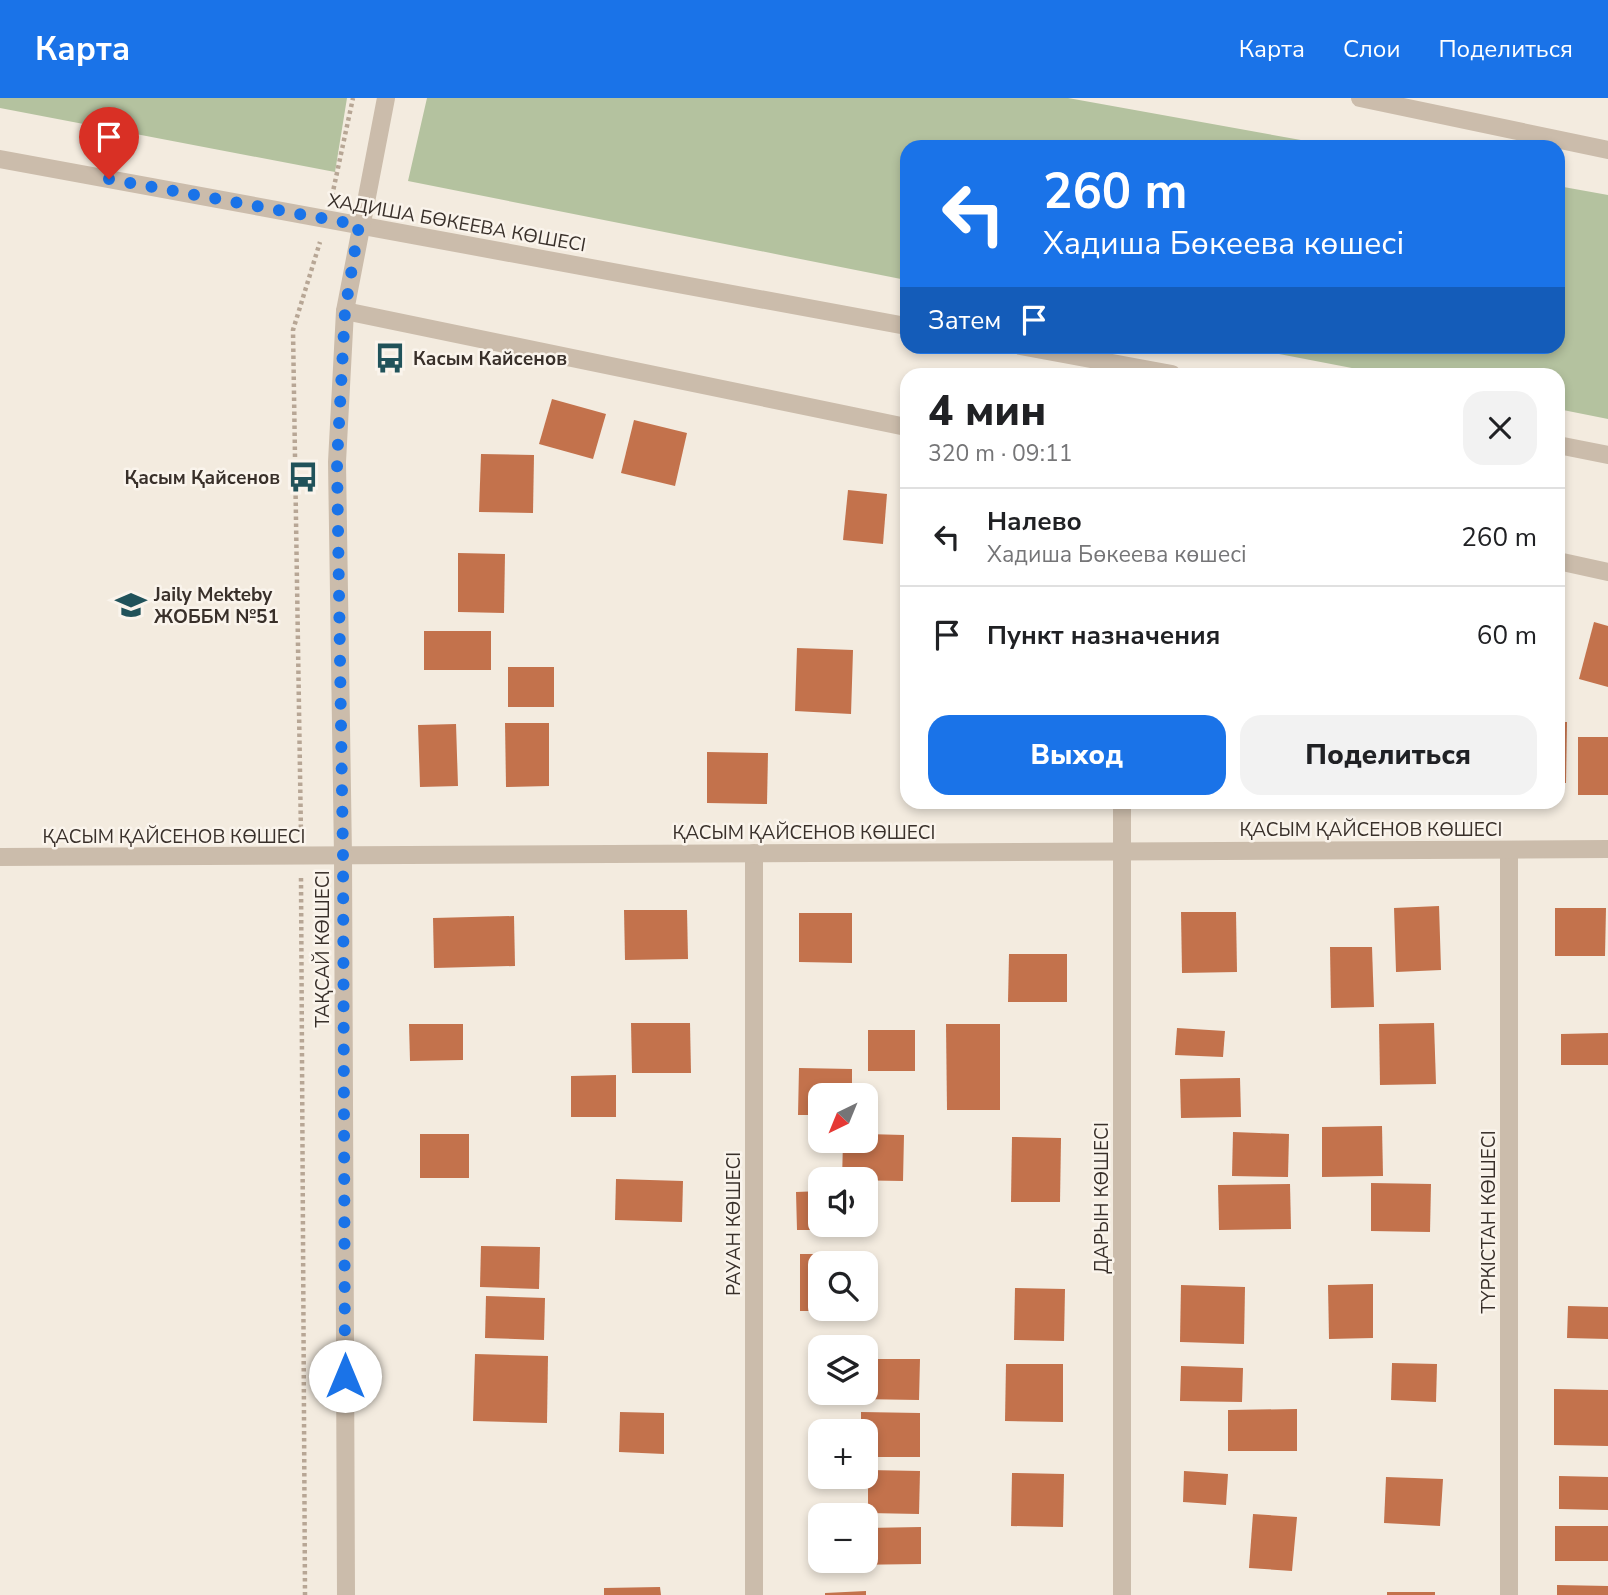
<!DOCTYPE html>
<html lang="ru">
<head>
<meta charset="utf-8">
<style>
	:root { --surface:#fff; --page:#f2f2f2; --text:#202124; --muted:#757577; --line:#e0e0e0; --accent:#1a73e8 }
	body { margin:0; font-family:"Nunito Sans",sans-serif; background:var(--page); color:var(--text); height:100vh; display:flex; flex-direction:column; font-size:26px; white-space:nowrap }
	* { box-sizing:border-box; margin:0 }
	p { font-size:23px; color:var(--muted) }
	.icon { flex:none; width:38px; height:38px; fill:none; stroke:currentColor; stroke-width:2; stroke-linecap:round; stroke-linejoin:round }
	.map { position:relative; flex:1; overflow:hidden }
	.drawer { position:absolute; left:900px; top:270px; width:665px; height:441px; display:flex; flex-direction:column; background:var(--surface); border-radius:21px; box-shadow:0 4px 10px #0003 }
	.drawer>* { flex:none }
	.top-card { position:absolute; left:900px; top:42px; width:665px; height:214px; border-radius:21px; box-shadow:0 4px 10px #0003; background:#1a73e8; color:#fff; overflow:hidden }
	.needle { width:46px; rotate:223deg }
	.tools { position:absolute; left:808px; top:985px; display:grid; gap:14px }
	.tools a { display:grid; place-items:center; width:70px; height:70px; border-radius:14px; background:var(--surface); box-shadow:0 4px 10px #0003; font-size:35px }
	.pin { position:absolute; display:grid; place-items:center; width:60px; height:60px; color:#fff; margin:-72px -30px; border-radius:50% 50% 50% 0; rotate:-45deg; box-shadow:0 0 7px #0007 }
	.pin .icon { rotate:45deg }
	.me { position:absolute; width:77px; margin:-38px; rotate:0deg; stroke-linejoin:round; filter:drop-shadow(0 0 5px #0008) }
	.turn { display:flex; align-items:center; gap:24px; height:147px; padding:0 28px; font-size:32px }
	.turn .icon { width:91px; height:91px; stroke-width:2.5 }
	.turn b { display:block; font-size:49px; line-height:60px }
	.then { display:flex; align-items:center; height:66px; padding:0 28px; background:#0003; gap:14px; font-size:26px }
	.round { display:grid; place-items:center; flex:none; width:74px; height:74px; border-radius:21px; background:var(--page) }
	.headline { display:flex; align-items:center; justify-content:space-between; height:119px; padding:0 28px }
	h1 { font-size:42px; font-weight:800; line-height:52px }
	.primary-button { display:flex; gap:14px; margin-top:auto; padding:14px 28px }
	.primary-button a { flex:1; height:80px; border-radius:21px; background:var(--accent); color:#fff; font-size:28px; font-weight:800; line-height:80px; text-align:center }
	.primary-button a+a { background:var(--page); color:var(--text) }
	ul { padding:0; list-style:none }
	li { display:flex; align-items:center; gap:21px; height:98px; padding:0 28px; border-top:2px solid var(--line) }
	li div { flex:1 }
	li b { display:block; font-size:26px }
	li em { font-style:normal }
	header { display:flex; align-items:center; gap:42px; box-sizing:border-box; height:98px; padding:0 35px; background:var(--accent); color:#fff }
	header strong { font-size:33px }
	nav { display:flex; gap:38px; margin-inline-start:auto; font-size:24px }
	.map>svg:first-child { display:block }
	.green { fill:#b4c29f }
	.building { fill:#c3724c }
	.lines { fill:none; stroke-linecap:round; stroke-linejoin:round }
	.path { stroke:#b7a695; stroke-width:4.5; stroke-dasharray:3.5 3.5; stroke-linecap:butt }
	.minor { stroke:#cbbcab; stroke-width:18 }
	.route { stroke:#1a73e8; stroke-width:12; stroke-dasharray:0 21.6 }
	.labels { text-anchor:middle; stroke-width:5; stroke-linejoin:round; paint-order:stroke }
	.street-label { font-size:19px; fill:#39302a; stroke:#faf4ec }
	.poi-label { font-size:19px; font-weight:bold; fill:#39302a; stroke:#faf4ec; text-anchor:start }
</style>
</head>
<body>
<header>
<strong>Карта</strong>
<nav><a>Карта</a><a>Слои</a><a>Поделиться</a></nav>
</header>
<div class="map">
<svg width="1608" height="1497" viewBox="0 0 1608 1497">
	<rect width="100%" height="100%" fill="#f3ebdf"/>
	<g class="green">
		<path d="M0,0H347L335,74L0,10Z"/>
		<path d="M427,0H1068L1340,49H906V182L408,83Z"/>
		<path d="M1558,88L1608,97V321L1558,311V276H1383L1242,249L1558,248Z"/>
	</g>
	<g class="building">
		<path d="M552,301L606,316L593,361L539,346Z"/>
		<path d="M634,322L687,335L675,388L621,375Z"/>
		<path d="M481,356L534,357L533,415L479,414Z"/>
		<path d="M848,392L887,396L883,446L843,442Z"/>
		<path d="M458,455L505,456L504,515L458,514Z"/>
		<path d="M1594,524L1608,528V589L1579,581Z"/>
		<rect x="424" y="533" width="67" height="39"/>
		<path d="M797,550L853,552L851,616L795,613Z"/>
		<rect x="508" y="569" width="46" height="40"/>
		<path d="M1558,624H1567L1566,685H1558Z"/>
		<path d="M505,625H549V688L506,689Z"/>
		<path d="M456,626L458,688L420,689L418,627Z"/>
		<rect x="1578" y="639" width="30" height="58"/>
		<path d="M707,654L768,655L767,706L707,705Z"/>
		<path d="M1439,808L1441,872L1396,874L1394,810Z"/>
		<path d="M1555,810H1606L1605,858H1555Z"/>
		<path d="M624,812H687L688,861L625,862Z"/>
		<path d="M1181,814H1236L1237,874L1182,875Z"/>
		<path d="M799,815H852V865L799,864Z"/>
		<path d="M514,818L515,868L434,870L433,820Z"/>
		<path d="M1330,849H1372L1374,909L1331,910Z"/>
		<path d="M1009,856H1067V904H1008Z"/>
		<path d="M631,925H690L691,975H632Z"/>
		<path d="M1434,925L1436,986L1380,987L1379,926Z"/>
		<path d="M409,926H463V962L410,963Z"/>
		<path d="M946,926H1000V1012H947Z"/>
		<path d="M1177,930L1225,933L1223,959L1175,957Z"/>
		<rect x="868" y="932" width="47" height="41"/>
		<path d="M1608,935V967H1561V936Z"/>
		<path d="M799,970L852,971V998H821V1017H798Z"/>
		<path d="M616,977V1019H571V978Z"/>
		<path d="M1240,980L1241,1019L1181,1020L1180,981Z"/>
		<path d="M1382,1028L1383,1078L1322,1079V1029Z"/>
		<path d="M1233,1034L1289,1036L1288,1079L1232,1078Z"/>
		<rect x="420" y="1036" width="49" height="44"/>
		<path d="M866,1036L904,1037L903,1083L842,1082L843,1043H866Z"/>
		<path d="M1012,1039L1061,1040L1060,1104H1011Z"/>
		<path d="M616,1081L683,1083L682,1124L615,1122Z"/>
		<path d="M1371,1085L1431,1086L1430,1134L1371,1133Z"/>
		<path d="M1290,1086L1291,1131L1219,1132L1218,1087Z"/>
		<path d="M821,1093V1127H861V1132H797L796,1094Z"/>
		<path d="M481,1148L540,1149L539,1191L480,1189Z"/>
		<path d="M800,1156H854V1166H821V1213H800Z"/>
		<path d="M1373,1186V1240L1329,1241L1328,1187Z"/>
		<path d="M1181,1187L1245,1189L1244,1246L1180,1244Z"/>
		<path d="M1015,1190L1065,1191L1064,1243L1014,1242Z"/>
		<path d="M486,1198L545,1200L544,1242L485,1240Z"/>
		<path d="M1568,1208L1608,1209V1241L1567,1240Z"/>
		<path d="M475,1256L548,1258L547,1325L473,1323Z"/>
		<path d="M866,1261H920L919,1302L858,1301V1295H866Z"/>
		<path d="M1392,1265L1437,1266L1436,1304L1391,1302Z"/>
		<path d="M1006,1266H1063V1324L1005,1323Z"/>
		<path d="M1181,1268L1243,1270L1242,1304L1180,1303Z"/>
		<path d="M1554,1291L1608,1292V1348L1554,1347Z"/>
		<path d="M1297,1311V1353H1228V1312Z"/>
		<path d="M620,1314L664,1315V1356L619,1354Z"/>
		<path d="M861,1314L920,1315V1359H866V1334H861Z"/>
		<path d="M868,1372L920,1373L919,1416L868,1415Z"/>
		<path d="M1184,1373L1228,1376L1226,1407L1183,1404Z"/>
		<path d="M1012,1375L1064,1376L1063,1429L1011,1428Z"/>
		<path d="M1559,1378L1608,1379V1412L1559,1411Z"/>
		<path d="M1386,1379L1443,1381L1440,1428L1384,1425Z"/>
		<path d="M1253,1416L1297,1419L1292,1473L1249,1470Z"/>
		<rect x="1555" y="1428" width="53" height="35"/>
		<path d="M921,1429V1466L847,1467V1463H866V1430Z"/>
		<path d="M1557,1487L1608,1488V1497H1557Z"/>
		<path d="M660,1489L661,1497H604V1490Z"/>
		<path d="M866,1493V1497H825V1495Z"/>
		<rect x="1387" y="1494" width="48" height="3"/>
	</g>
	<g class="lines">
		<g class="path">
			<path d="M332,98L353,0"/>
			<path d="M301,737L293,232L320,144"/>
			<path d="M301,780L305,1497"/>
		</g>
		<g class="minor">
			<path d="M1360,0L1608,52"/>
			<path d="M0,61L906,228"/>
			<path d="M345,213L906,329"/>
			<path d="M1020,248L1172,276"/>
			<path d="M1558,347L1608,357"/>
			<path d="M1558,463L1608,474"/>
			<path d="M1509,752V1497"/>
			<path d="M754,755V1497"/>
			<path d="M0,759L1608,751"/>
			<path d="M346,1497L343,758L337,364L345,213L386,0"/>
			<path d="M1122,1497V704"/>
		</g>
	</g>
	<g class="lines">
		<path class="route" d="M109,81L359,127L345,213L337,364L343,758L345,1278"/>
	</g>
	<defs>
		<g id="bus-bare" transform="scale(2.415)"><path d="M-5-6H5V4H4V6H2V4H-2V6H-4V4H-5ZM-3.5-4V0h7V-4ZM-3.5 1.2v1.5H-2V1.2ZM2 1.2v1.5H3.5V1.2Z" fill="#20525a" stroke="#faf4ec" stroke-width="2.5" paint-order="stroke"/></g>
		<g id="school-bare" transform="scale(2.415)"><path d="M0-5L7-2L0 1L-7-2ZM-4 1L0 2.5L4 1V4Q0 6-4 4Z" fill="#20525a" stroke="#faf4ec" stroke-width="2.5" paint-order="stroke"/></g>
	</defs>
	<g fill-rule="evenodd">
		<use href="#bus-bare" x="390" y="260"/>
		<use href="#bus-bare" x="303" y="379"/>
		<use href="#school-bare" x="131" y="507"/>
	</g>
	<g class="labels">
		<g class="street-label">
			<text transform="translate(457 124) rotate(10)" y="7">ХАДИША БӨКЕЕВА КӨШЕСІ</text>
			<text x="1371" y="738">ҚАСЫМ ҚАЙСЕНОВ КӨШЕСІ</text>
			<text x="804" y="741">ҚАСЫМ ҚАЙСЕНОВ КӨШЕСІ</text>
			<text x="174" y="745">ҚАСЫМ ҚАЙСЕНОВ КӨШЕСІ</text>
			<text transform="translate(322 851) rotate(-90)" y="7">ТАҚСАЙ КӨШЕСІ</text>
			<text transform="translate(1101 1100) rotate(-90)" y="7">ДАРЫН КӨШЕСІ</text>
			<text transform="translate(1488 1124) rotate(-90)" y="7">ТҮРКІСТАН КӨШЕСІ</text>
			<text transform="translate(733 1126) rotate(-90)" y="7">РАУАН КӨШЕСІ</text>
		</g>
		<g class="poi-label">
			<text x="413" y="267">Касым Кайсенов</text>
			<text x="280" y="386" text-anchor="end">Қасым Қайсенов</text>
			<text x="154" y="503">Jaily Mekteby<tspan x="154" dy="22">ЖОББМ №51</tspan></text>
		</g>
	</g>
</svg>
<div class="tools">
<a><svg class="needle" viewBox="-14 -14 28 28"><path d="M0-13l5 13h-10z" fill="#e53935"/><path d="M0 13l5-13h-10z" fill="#757577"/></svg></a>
<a><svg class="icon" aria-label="sound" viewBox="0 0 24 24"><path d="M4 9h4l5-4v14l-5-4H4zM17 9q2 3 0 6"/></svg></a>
<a><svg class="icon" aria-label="search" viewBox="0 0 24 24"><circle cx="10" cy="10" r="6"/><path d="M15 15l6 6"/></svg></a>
<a><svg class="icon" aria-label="layers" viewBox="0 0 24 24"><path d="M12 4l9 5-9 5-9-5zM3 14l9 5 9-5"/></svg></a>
<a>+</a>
<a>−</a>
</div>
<div class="pin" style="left:109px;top:81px;background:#d93025"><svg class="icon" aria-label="arrive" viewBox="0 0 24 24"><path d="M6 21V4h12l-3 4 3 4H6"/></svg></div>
<svg class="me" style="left:345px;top:1278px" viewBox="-20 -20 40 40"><circle r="19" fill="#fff"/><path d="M0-13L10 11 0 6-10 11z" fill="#1a73e8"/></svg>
<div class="top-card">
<div class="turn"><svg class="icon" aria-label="left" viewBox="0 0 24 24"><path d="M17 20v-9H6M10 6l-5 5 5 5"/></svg><div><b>260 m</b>Хадиша Бөкеева көшесі</div></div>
<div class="then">Затем<svg class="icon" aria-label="arrive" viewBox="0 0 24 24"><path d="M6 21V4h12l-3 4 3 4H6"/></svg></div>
</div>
<section class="drawer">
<div class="headline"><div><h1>4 мин</h1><p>320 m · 09:11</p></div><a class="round"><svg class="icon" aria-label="close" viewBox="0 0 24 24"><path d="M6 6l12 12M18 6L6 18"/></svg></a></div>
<ul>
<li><svg class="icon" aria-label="left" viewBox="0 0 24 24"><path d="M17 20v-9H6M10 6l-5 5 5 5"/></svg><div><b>Налево</b><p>Хадиша Бөкеева көшесі</p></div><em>260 m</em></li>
<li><svg class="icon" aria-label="arrive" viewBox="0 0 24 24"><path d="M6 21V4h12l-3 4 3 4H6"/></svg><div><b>Пункт назначения</b></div><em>60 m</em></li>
</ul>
<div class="primary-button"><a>Выход</a><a>Поделиться</a></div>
</section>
</div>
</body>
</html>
